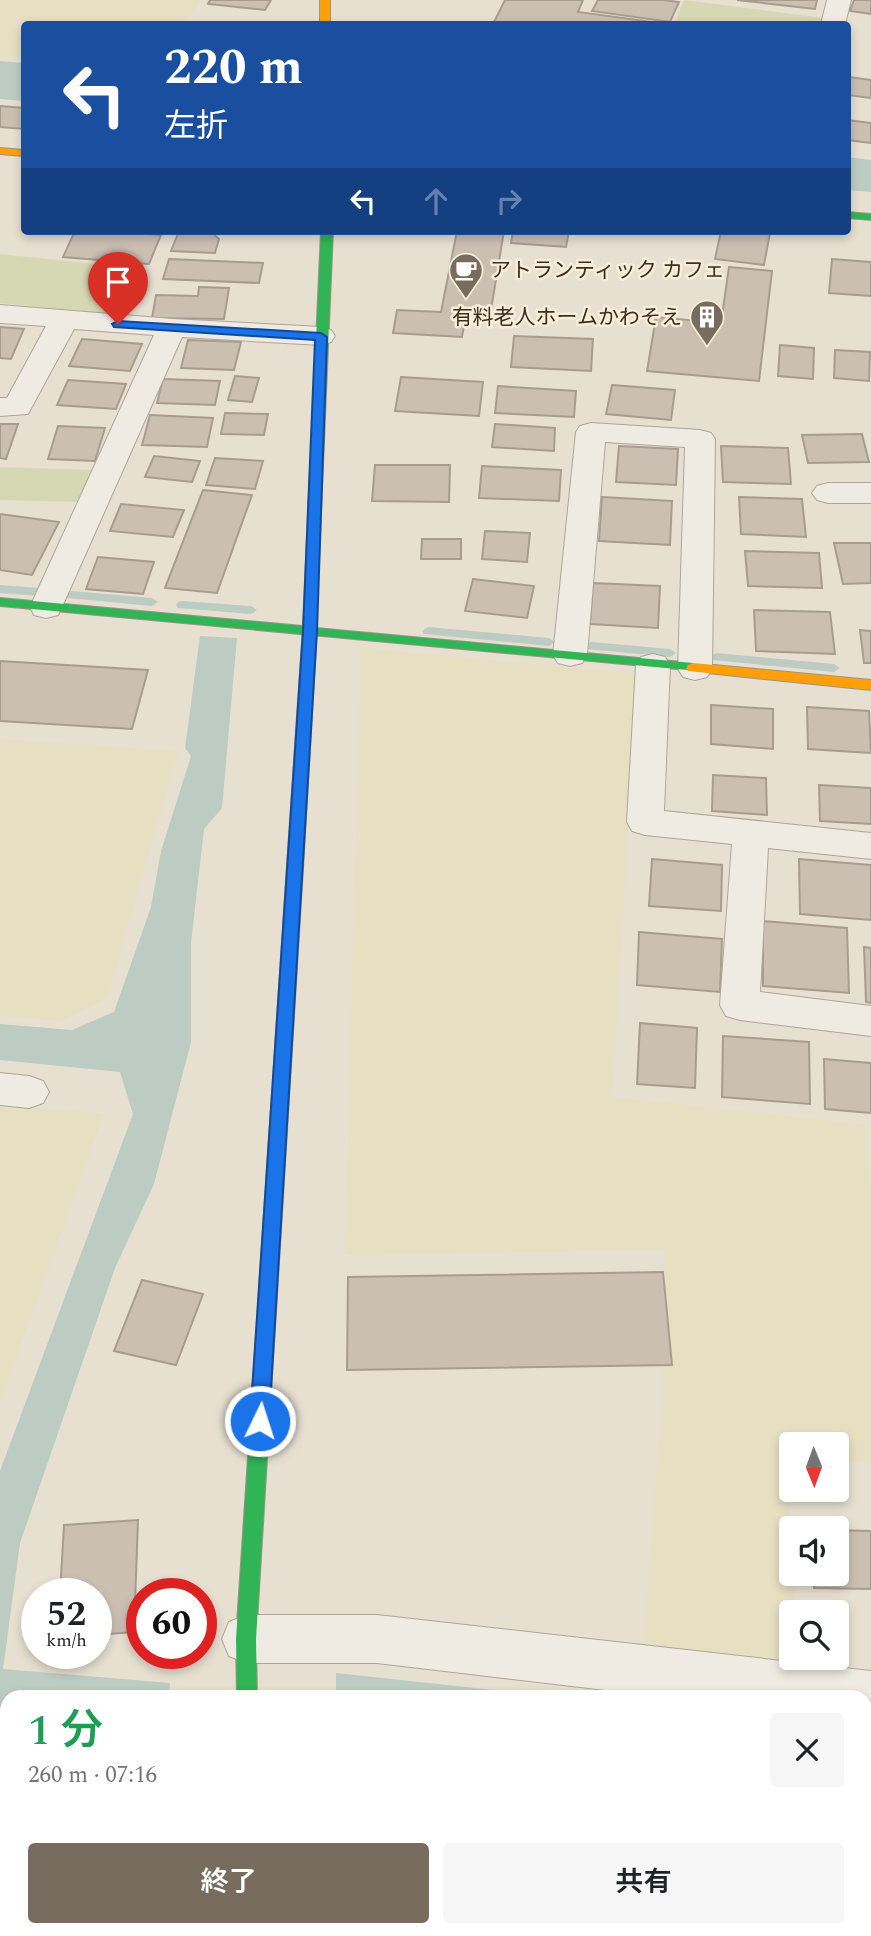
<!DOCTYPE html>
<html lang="ja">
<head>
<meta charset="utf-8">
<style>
	:root { --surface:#fff; --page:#f6f6f6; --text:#202124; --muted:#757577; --accent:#786c5e }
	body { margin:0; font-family:Spectral,"Noto Sans JP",serif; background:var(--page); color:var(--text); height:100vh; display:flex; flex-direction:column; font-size:26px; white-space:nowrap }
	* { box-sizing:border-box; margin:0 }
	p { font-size:23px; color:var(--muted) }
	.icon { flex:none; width:38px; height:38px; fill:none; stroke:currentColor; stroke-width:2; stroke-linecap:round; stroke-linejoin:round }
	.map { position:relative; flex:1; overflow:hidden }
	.drawer { position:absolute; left:0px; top:1690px; width:872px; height:247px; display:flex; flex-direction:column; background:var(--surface); border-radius:21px 21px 0 0; box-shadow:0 4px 10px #0003 }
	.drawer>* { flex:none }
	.hud { position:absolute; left:21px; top:21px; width:830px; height:214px; border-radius:7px; box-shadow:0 4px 10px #0003; background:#1a4fa0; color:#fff; overflow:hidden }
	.needle { width:46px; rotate:179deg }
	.controls { position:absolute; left:779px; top:1432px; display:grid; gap:14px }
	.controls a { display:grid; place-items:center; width:70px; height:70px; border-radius:7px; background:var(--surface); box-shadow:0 4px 10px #0003; font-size:35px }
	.speed { position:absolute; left:21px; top:1578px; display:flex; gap:14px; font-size:35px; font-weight:700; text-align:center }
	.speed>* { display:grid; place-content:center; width:91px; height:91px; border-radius:50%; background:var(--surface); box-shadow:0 4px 10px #0003; line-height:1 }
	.speed small { font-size:18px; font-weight:400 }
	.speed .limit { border:10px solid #d22; background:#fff; color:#111 }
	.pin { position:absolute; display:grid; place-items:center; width:60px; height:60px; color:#fff; margin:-72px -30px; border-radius:50% 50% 50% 0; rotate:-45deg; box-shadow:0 0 7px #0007 }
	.pin .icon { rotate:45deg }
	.me { position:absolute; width:77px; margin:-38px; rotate:4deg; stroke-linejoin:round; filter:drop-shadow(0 0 5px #0008) }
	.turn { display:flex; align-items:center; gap:24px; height:147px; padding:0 28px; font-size:32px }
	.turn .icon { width:91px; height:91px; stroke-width:2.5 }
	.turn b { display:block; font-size:49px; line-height:60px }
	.lanes { display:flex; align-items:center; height:66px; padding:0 28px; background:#0003; justify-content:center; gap:35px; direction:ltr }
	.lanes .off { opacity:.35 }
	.round { display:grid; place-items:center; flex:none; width:74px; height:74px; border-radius:7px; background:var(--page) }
	.summary { display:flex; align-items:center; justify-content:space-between; height:119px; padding:0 28px }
	h1 { font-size:42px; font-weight:600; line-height:52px; color:#1e9e55 }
	.action { display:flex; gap:14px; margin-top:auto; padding:14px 28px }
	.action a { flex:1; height:80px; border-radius:7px; background:var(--accent); color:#fff; font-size:28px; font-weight:600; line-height:80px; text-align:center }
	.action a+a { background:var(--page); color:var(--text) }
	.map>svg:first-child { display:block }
	.farmland { fill:#e6dfc2 }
	.green { fill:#d6d7b3 }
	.water { fill:#bcccc2 }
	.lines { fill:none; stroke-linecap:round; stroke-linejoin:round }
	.stream { fill:#bcccc2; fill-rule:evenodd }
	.building { fill:#cbbfb2; stroke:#a89c90; stroke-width:2 }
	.street-casing { stroke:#ada599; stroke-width:2 }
	.fast-casing { stroke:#9c958a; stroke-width:2 }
	.slow-casing { stroke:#9c958a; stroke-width:2 }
	.street { fill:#efebe3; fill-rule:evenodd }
	.fast { fill:#30b455; fill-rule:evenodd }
	.slow { fill:#ff9f0a; fill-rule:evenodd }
	.route { fill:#1a73e8; stroke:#114b97; stroke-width:2 }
	.labels { text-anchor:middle; stroke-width:5; stroke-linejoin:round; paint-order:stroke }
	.far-poi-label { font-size:21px; fill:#3d2e20; stroke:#f7eed8; text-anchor:start }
</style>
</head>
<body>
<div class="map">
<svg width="871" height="1936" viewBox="0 0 871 1936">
	<rect width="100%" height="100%" fill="#e7e0d1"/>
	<g class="farmland">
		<path d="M0,0H200L184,24H24V58L0,56Z"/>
		<path d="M361,648L637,674L612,1097L865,1125L871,1191V1462L837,1461L836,1444H791V1459L786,1460L795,1612H791V1657H798V1664L643,1645L663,1396L665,1250L345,1255Z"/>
		<path d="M0,739L178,751L107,998L62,1021L0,1016Z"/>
		<path d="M0,1104L104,1114L0,1403Z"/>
	</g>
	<g class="green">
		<path d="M684,0L823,18L822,24H674Z"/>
		<path d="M0,254L144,269L121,315L0,303Z"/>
		<path d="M0,467L95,470L78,502L0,500Z"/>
	</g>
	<g class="water">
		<path d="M0,61L24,63V101L0,99Z"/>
		<path d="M847,157L871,160V192L847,190Z"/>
		<path d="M200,636L237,638L222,808L204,829L191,943V1042L154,1184L115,1268L20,1543L3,1669L170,1683L169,1697L7,1698V1794L0,1793V1471L133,1114L120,1072L0,1060V1024L72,1030L114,1012L151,907L161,851L191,756L185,748Z"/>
		<path d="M336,1673L559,1697H336Z"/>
		<path d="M865,1731L871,1732V1878L864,1877Z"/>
		<path d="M7,1910V1930H75L74,1936H1Z"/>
	</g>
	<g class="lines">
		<g class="stream">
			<path d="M0,585L39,588L45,592L39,596L0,593Z"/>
			<path d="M71,591L152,598L158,602L152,606L67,598L65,595Z"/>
			<path d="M182,601L251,606L257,610L251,614L178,608L176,605L178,602Z"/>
			<path d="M428,627L549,638L555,642L549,646L424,634L422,631Z"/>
			<path d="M591,642L670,649L676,653L670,657L587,649L585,646Z"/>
			<path d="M716,653L834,664L840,668L834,672L712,660L710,657Z"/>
		</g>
	</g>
	<g class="building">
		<path d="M210,0H271L265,10L208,4Z"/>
		<path d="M505,0H583L578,12L667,24H493Z"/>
		<path d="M598,0H663L679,2L670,22L592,11Z"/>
		<path d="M737,0H817L815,9Z"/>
		<path d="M854,0H871V14L850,11Z"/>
		<path d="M849,77L871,80V98L847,95Z"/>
		<path d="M0,106L24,108V129L0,127Z"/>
		<path d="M847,120L871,123V143L847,140Z"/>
		<path d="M75,231H107L161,235L149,264L63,257Z"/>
		<path d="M179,231H210L219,239L215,253L171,251Z"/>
		<path d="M457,231H504L490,316L466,315L462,337L393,333L397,310L441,312Z"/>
		<path d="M513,231H569L566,247L511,243Z"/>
		<path d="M721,231L770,233L764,265L715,259Z"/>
		<path d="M169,259L263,263L259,283L163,279Z"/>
		<path d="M832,259L871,262V296L829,293Z"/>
		<path d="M729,267L772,271L759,381L647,371L656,317L721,323Z"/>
		<path d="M199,287L229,288L224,319L152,318L156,295L198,296Z"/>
		<path d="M0,327L24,329L11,359L0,358Z"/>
		<path d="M514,336L593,339L591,371L511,367Z"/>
		<path d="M82,339L142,344L130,371L69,366Z"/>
		<path d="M188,340L241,342L234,370L181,368Z"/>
		<path d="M780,345L814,348L813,379L778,376Z"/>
		<path d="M835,350L870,352L869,381L834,378Z"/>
		<path d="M235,376L259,378L252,402L228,400Z"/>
		<path d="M401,377L483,382L479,416L395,411Z"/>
		<path d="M163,379L220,381L215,405L157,403Z"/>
		<path d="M68,380L126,384L116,409L57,405Z"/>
		<path d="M612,385L675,390L671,420L606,414Z"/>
		<path d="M498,386L576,391L574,417L495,413Z"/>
		<path d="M225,413L268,414L264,435L221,434Z"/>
		<path d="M150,415L213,418L207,447L142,445Z"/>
		<path d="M0,424H18L6,459L0,458Z"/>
		<path d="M495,424L555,428L554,451L492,447Z"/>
		<path d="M58,426L105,428L95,461L48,459Z"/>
		<path d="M862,434L869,462L808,463L802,435Z"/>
		<path d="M619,446L678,449L676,485L616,482Z"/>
		<path d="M721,446L788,448L791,484L723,482Z"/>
		<path d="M154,456L200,461L192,482L145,477Z"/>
		<path d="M215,458L263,461L255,489L206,485Z"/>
		<path d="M375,465H450L449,502L372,501Z"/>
		<path d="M482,466L561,470L559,501L479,498Z"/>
		<path d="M203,490L252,495L217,593L165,588Z"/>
		<path d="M602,497L672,501L670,545L599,541Z"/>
		<path d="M739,497L802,499L806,537L741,534Z"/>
		<path d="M121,504L184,510L173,537L110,531Z"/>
		<path d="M0,514L59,522L32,575L0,570Z"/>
		<path d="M485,531L530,533L527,562L482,559Z"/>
		<path d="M422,539H461V559H421Z"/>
		<path d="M834,543H871V583L843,584Z"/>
		<path d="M745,551L819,553L822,588L748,586Z"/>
		<path d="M98,557L154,562L143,594L86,589Z"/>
		<path d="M473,579L534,586L527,618L465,611Z"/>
		<path d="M593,583L660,586L658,628L590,624Z"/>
		<path d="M754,610L830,612L835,654L756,651Z"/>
		<path d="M860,630L871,631V663H864Z"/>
		<path d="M0,661L148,670L132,729L0,721Z"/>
		<path d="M711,705L773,709V749L711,744Z"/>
		<path d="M807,707L869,711L871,753L808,749Z"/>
		<path d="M713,775L766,778L767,815L712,811Z"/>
		<path d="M819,785L871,788V824L820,821Z"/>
		<path d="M652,859L722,865L721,911L649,906Z"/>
		<path d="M799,859L871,865V920L800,914Z"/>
		<path d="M763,921L847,928L849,993L763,986Z"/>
		<path d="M639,932L722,939L720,992L637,985Z"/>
		<path d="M864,947L871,948V1003L866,1002Z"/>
		<path d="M640,1023L697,1028L695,1088L637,1084Z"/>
		<path d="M723,1036L809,1042L810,1104L722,1097Z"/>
		<path d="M824,1059L871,1063V1113L825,1109Z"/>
		<path d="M663,1272L672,1365L347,1370L348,1277Z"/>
		<path d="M142,1280L203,1294L176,1365L114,1351Z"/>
		<path d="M138,1520L134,1632L96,1635V1594H60L64,1525Z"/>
		<path d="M836,1530L871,1531V1589L814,1588L813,1573H836Z"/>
		<path d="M183,1586V1594H147V1591Z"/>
		<path d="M864,1927L871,1928V1936H842V1930H864Z"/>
		<path d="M405,1930H596V1936H404Z"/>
	</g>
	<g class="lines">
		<g class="street-casing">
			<g id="street">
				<path d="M827,0H851L845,24H821Z"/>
				<path d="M0,305L172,319L321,327L331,330L335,336L331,342L321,345L182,337L62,607L58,615L46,618L34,615L30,607L154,335L74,329L28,414L0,416V398H7L46,326L0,323Z"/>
				<path d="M591,423L700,430L711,433L715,439L712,669L707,677L695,680L683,677L678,669L685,447L605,442L587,655L582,663L570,666L558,663L553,655L576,432L580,426Z"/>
				<path d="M828,483H871V503H828L817,500L812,493L817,486Z"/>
				<path d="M653,654L665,657L670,665L664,811L871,833V859L768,848L760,992L871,1006V1036L740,1020L726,1016L720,1005L732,844L645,835L632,831L627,822L636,665L641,657Z"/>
				<path d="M0,1073L29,1076L43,1081L49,1092L43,1103L29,1108L0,1105Z"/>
				<path d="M246,1615H377L871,1671V1721L864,1720V1698H673L377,1663H246L229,1656L222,1639L229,1622Z"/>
			</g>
		</g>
		<g class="fast-casing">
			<g id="fast">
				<path d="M847,212L871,214V220L847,218Z"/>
				<path d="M321,231H333L316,628L693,663L698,665L700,668L698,671L0,606V598L303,626Z"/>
				<path d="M296,846L304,851L256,1639L257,1698H237L236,1639L288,851Z"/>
				<rect x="231" y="1930" width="22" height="6"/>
			</g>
		</g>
		<g class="slow-casing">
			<g id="slow">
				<rect x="320" y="0" width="10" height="24"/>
				<path d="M0,148L24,150V156L0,154Z"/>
				<path d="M310,623L317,627L304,851L296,856L288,851L303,627Z"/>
				<path d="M693,663L871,680V690L688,671L686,668L688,665Z"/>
			</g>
		</g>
		<use href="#street" class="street"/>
		<use href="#fast" class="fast"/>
		<use href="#slow" class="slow"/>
	</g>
	<path class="route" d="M118,321L321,333L327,337L317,631L269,1421L266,1427L260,1430L253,1427L250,1421L303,631L315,340L114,327L112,324Z"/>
	<defs>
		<g id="cafe-pin" transform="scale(1.75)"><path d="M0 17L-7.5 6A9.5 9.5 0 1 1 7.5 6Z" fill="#786c5e" stroke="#f7eed8"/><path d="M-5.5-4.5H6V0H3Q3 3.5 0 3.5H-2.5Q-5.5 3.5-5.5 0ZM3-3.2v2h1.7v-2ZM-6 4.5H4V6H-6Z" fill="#fff"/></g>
		<g id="building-pin" transform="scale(1.75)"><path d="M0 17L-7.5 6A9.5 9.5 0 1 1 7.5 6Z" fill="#786c5e" stroke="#f7eed8"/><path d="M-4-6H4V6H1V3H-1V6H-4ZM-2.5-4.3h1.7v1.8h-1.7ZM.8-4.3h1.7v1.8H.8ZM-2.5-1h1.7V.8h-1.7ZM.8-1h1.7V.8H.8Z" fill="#fff"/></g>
	</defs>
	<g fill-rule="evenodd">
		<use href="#cafe-pin" x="466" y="270"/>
		<use href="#building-pin" x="707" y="317"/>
	</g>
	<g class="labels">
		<g class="far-poi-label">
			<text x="490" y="277">アトランティック カフェ</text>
			<text x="682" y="324" text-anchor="end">有料老人ホームかわそえ</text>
		</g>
	</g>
</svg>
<div class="controls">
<a><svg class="needle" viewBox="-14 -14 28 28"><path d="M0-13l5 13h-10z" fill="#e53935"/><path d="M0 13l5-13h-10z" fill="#757577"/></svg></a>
<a><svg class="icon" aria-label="sound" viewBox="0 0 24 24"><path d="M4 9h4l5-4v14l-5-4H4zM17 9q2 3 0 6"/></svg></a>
<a><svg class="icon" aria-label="search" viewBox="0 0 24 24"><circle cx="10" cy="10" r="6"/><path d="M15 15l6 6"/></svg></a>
</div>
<div class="speed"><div>52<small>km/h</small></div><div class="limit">60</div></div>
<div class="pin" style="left:118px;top:324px;background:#d93025"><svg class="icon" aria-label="arrive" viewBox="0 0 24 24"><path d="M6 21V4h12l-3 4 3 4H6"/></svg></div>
<svg class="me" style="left:260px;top:1421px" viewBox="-20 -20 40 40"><circle r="17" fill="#1a73e8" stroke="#fff" stroke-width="3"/><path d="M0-11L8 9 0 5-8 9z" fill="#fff"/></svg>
<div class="hud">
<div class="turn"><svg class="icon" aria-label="left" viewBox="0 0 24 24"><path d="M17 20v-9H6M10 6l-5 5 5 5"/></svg><div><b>220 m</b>左折</div></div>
<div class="lanes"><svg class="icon" aria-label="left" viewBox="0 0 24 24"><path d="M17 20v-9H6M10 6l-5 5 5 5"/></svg><svg class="icon off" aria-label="ahead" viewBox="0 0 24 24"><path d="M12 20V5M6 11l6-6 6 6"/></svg><svg class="icon off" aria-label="right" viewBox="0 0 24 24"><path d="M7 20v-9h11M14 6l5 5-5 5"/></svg></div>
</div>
<section class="drawer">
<div class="summary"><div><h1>1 分</h1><p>260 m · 07:16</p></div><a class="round"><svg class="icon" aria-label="close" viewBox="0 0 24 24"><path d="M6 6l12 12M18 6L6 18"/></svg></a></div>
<div class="action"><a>終了</a><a>共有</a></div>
</section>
</div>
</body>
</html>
